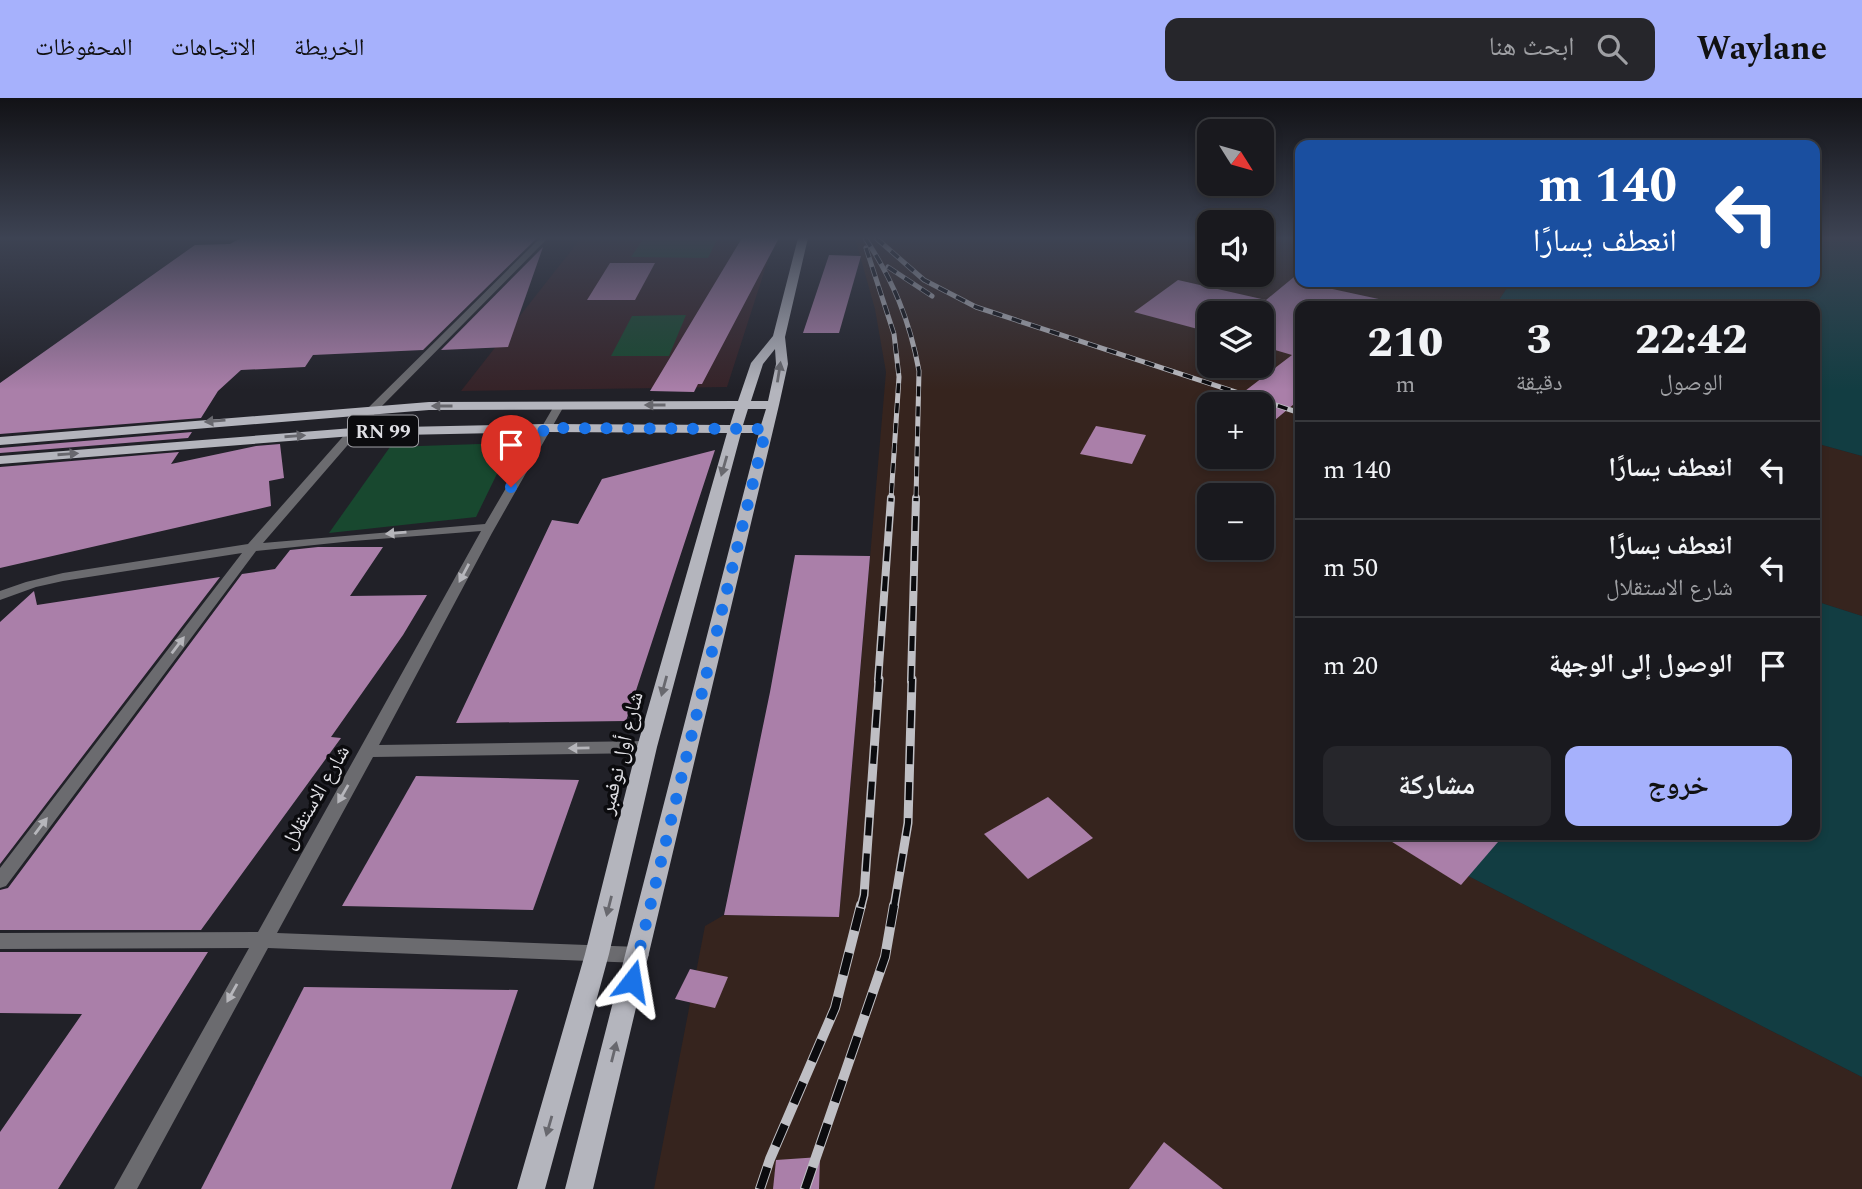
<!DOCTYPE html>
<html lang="ar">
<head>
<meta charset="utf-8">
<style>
	:root { --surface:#19191e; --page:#26262b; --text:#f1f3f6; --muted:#9fa0a4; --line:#37383c; --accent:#a6b1fc }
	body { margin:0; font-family:Spectral,"Noto Naskh Arabic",serif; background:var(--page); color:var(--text); direction:rtl; height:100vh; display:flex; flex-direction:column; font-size:26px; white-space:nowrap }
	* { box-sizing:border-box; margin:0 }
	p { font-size:23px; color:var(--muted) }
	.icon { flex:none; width:38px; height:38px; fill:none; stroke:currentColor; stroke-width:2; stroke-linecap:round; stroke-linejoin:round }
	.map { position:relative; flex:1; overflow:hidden; direction:ltr }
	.panel { position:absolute; left:1295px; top:203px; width:525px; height:539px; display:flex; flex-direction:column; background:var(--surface); border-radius:14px; box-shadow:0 4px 10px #0003,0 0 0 2px var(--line); direction:rtl }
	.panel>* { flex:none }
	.hud { position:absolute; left:1295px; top:42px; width:525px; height:147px; border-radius:14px; box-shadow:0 4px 10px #0003,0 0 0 2px var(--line); direction:rtl; background:#1a4fa0; color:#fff; overflow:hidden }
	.needle { width:46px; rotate:127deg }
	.controls { position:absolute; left:1197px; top:21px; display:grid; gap:14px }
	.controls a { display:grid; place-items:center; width:77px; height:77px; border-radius:14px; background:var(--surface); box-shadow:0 4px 10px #0003,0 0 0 2px var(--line); font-size:35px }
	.pin { position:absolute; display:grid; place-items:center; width:60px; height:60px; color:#fff; margin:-72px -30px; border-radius:50% 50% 50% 0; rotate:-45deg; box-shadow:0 0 7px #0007 }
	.pin .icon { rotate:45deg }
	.me { position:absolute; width:77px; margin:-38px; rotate:14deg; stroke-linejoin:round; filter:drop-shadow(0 0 5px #0008) }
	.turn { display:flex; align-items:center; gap:24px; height:147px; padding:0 28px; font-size:32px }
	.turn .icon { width:91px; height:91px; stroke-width:2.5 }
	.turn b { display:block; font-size:49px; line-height:60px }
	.eta { display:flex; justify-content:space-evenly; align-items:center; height:119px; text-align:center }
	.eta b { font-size:42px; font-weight:800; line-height:49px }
	.button { display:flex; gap:14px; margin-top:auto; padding:14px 28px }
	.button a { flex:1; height:80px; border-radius:14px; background:var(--accent); color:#111; font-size:28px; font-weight:800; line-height:80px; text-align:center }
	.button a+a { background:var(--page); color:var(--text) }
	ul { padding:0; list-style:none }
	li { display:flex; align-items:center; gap:21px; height:98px; padding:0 28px; border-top:2px solid var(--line) }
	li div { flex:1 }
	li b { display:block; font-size:26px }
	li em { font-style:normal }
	header { display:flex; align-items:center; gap:42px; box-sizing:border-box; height:98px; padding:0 35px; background:var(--accent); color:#111 }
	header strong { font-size:33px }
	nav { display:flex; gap:38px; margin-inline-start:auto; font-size:24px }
	.search { width:490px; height:63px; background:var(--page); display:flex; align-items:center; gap:18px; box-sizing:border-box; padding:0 24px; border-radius:14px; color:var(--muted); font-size:26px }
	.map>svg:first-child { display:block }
	.industrial { fill:#36241e; fill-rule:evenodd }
	.education { fill:#362328 }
	.green { fill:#18482f }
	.water { fill:#123d42 }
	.building { fill:#aa7fa9 }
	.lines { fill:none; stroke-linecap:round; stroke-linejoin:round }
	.minor { fill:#6b6b6f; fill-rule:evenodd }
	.primary { fill:#b4b5bd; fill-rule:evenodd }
	.rail-far3-casing { stroke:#bfbfc4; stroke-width:5 }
	.rail-far2-casing { stroke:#bfbfc4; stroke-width:8 }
	.rail-far1-casing { stroke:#bfbfc4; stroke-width:9 }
	.rail-casing { stroke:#bfbfc4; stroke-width:10 }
	.rail-far3 { stroke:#0b0b0e; stroke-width:3.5; stroke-dasharray:10; stroke-linecap:butt }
	.rail-far2 { stroke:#0b0b0e; stroke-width:5; stroke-dasharray:15; stroke-linecap:butt }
	.rail-far1 { stroke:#0b0b0e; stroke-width:6; stroke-dasharray:18; stroke-linecap:butt }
	.rail { stroke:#0b0b0e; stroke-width:8; stroke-dasharray:23; stroke-linecap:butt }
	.oneway { fill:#68686e }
	.oneway2 { fill:#b6b6bb }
	.route { stroke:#1a73e8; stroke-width:12; stroke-dasharray:0 21.6 }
	.labels { text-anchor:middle; stroke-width:7; stroke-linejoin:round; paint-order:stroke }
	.shield { fill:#0b0b0e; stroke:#9f9fa4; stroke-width:2 }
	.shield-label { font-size:19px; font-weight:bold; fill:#dfdfe4 }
	.street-label { font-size:21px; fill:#dfdfe4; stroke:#0b0b0e }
</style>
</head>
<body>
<header>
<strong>Waylane</strong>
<div class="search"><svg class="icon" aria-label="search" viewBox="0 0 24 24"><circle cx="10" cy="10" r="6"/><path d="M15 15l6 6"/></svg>ابحث هنا</div>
<nav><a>الخريطة</a><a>الاتجاهات</a><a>المحفوظات</a></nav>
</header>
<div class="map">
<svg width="1862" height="1091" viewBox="0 0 1862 1091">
	<rect width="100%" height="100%" fill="#212128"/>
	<g class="industrial">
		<path d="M855,140H1209V177H1262V140H1300V184H1511L1495,208H1300V641L1295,663V676L1300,685V737H1388L1862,979V1091H654L705,828L724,817L839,819L886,274L875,211ZM1209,215H1262V268H1209ZM1209,306H1262V359H1209ZM1209,397H1262V450H1209Z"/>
		<path d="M1815,345L1862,358V518L1815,503Z"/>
	</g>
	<path class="education" d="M581,140H775L727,289L461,293Z"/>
	<g class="green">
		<path d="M644,140H718L708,160L631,159Z"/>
		<path d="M686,217L669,258H611L632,218Z"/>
		<path d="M512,345L476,419L329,435L390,349Z"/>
	</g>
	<g class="water">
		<path d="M1815,140H1862V358L1815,345V208H1495L1511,184H1815Z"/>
		<path d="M1815,503L1862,518V979L1388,737H1815Z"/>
	</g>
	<g class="building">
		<path d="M241,140H537L423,252L313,257L305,269L241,272L218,293L201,320L0,336V285L195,147L230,146Z"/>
		<path d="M742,140H779L702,286H698L694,294L650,293Z"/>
		<path d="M543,149L508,249L441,252Z"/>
		<path d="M829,157L861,158L839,235H803Z"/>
		<path d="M610,165H655L635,202H587Z"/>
		<path d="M1300,174V184L1388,203L1387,208H1300V301L1262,333V306H1228L1292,257L1262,248V215H1209V234L1134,214L1178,182L1266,202Z"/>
		<path d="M1096,328L1146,337L1132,366L1080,356Z"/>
		<path d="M192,334L188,340L0,355V350Z"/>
		<path d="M280,346L284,380L269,383L271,408L0,470V369L179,354L171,366L256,348Z"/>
		<path d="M715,352L626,623L456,625L552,422L578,426L602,381Z"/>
		<path d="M318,449H383L350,498L427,497L403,537L331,639L341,640L201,832H0V792L8,790L242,476L275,471L290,452Z"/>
		<path d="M795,457L870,458L839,819L724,817L770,594Z"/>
		<path d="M220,479L0,766V524L34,493L37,507Z"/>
		<path d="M416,678L579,682L533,812L342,808Z"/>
		<path d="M1048,699L1093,740L1028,781L984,736Z"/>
		<path d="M1381,737H1504L1461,787Z"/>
		<path d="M0,854H208L58,1091H0V1034L82,916L0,915Z"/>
		<path d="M690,871L728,879L715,910L675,901Z"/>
		<path d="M304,889L518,892L451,1091H201Z"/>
		<path d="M1164,1044L1223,1091H1129Z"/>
		<path d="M820,1059L819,1091H773L776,1062Z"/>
	</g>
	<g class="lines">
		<path class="minor" d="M540,140H548L378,312L263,445L485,426L554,308L563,306L564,308L492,435L379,647L647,643L653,645L655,649L653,653L647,655L373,659L277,835L639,849L646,851L649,857L646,863L639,865L268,850L137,1091H114L249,850L0,851V835L258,834L481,433L353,443L256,453L6,788L0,790V770L242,455L63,483L36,489L0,502V493L26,484L63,475L248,446L370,308Z"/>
		<path class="primary" d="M798,140H808L785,239L788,266L779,307L593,1091H565L759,335H741L657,649L609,856L545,1091H517L585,856L637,649L727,335L545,334L353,338L0,366V358L353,330L545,326L730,327L735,311L429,312L0,347V339L429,304L738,303L751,265L773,238ZM775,251L776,266L768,303H751L763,266ZM748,311H766L761,327H743Z"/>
		<g class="rail-far3-casing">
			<g id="rail-far3">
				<path d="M865,140C893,182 910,223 919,273L916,401"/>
				<path d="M876,140L924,182L976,209L1300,315"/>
				<path d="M866,150L894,236L899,279L891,401"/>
				<path d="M888,169L932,198"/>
			</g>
		</g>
		<g class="rail-far2-casing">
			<g id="rail-far2">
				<path d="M878,583L891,400"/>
				<path d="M911,583L916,400"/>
			</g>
		</g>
		<g class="rail-far1-casing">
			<g id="rail-far1">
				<path d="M861,809L864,797L879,581"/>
				<path d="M894,809L908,725L912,581"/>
			</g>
		</g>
		<g class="rail-casing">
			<g id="rail">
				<path d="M760,1091L770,1061L835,910L861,807"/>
				<path d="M805,1091L885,859L894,807"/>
			</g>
		</g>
		<use href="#rail-far3" class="rail-far3"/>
		<use href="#rail-far2" class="rail-far2"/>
		<use href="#rail-far1" class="rail-far1"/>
		<use href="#rail" class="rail"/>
	</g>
	<defs><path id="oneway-solid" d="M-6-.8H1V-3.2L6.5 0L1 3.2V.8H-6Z" transform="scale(1.75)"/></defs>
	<g class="oneway">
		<use href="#oneway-solid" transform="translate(779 274) rotate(-81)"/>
		<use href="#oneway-solid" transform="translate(655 307) rotate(180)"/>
		<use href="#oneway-solid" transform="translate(442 308) rotate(-180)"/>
		<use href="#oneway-solid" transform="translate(215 323) rotate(175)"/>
		<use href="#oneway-solid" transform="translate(295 338) rotate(-4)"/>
		<use href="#oneway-solid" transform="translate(68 356) rotate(-4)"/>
		<use href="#oneway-solid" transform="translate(724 368) rotate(106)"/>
		<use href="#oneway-solid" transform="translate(664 588) rotate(105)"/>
		<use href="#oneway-solid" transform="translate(609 808) rotate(104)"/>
		<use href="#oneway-solid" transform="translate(614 954) rotate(-76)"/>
		<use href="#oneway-solid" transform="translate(549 1028) rotate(106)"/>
	</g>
	<g class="oneway2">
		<use href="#oneway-solid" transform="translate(396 435) rotate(175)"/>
		<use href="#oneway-solid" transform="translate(464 475) rotate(118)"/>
		<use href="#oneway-solid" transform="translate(178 547) rotate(-53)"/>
		<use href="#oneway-solid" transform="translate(579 650) rotate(179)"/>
		<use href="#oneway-solid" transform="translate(343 696) rotate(120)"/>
		<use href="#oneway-solid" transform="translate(41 728) rotate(-53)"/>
		<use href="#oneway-solid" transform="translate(232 895) rotate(119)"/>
	</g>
	<linearGradient id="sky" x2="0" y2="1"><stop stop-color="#121216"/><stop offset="0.48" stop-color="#3d4353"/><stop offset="1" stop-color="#3d4353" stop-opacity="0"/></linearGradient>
	<rect width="1862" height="292" fill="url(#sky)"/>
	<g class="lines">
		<path class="route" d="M511,389L545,330L766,331L632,883"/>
	</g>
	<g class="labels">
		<rect class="shield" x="348" y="317.5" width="70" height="31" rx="5"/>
		<g class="shield-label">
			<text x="383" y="340">RN 99</text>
		</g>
		<g class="street-label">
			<text transform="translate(621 655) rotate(-76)" y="7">شارع أول نوفمبر</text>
			<text transform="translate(315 699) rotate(-60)" y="7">شارع الاستقلال</text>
		</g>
	</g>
</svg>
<div class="controls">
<a><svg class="needle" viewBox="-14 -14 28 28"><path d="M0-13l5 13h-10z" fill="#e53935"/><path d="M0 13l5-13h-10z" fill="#9fa0a4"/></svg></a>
<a><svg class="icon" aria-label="sound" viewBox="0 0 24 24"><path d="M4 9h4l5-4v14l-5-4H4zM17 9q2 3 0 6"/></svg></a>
<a><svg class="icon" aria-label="layers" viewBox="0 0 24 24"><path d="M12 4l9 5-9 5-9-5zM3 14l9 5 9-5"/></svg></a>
<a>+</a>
<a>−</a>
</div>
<div class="pin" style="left:511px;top:389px;background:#d93025"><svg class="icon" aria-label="arrive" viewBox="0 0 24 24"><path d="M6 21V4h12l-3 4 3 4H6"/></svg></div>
<svg class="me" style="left:632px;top:883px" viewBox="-20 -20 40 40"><path d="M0-17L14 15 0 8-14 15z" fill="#1a73e8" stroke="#fff" stroke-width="4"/></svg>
<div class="hud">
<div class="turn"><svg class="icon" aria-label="left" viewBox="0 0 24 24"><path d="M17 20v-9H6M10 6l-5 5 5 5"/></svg><div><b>140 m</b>انعطف يسارًا</div></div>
</div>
<section class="panel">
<div class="eta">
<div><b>22:42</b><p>الوصول</p></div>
<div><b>3</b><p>دقيقة</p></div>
<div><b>210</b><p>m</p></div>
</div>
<ul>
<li><svg class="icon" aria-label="left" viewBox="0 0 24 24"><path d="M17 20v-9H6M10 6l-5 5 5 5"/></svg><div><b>انعطف يسارًا</b></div><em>140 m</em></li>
<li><svg class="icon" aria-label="left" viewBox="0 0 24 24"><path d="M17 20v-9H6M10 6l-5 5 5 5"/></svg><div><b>انعطف يسارًا</b><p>شارع الاستقلال</p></div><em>50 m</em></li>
<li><svg class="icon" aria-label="arrive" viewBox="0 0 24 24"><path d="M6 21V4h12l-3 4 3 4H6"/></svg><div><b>الوصول إلى الوجهة</b></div><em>20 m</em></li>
</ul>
<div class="button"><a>خروج</a><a>مشاركة</a></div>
</section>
</div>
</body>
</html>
